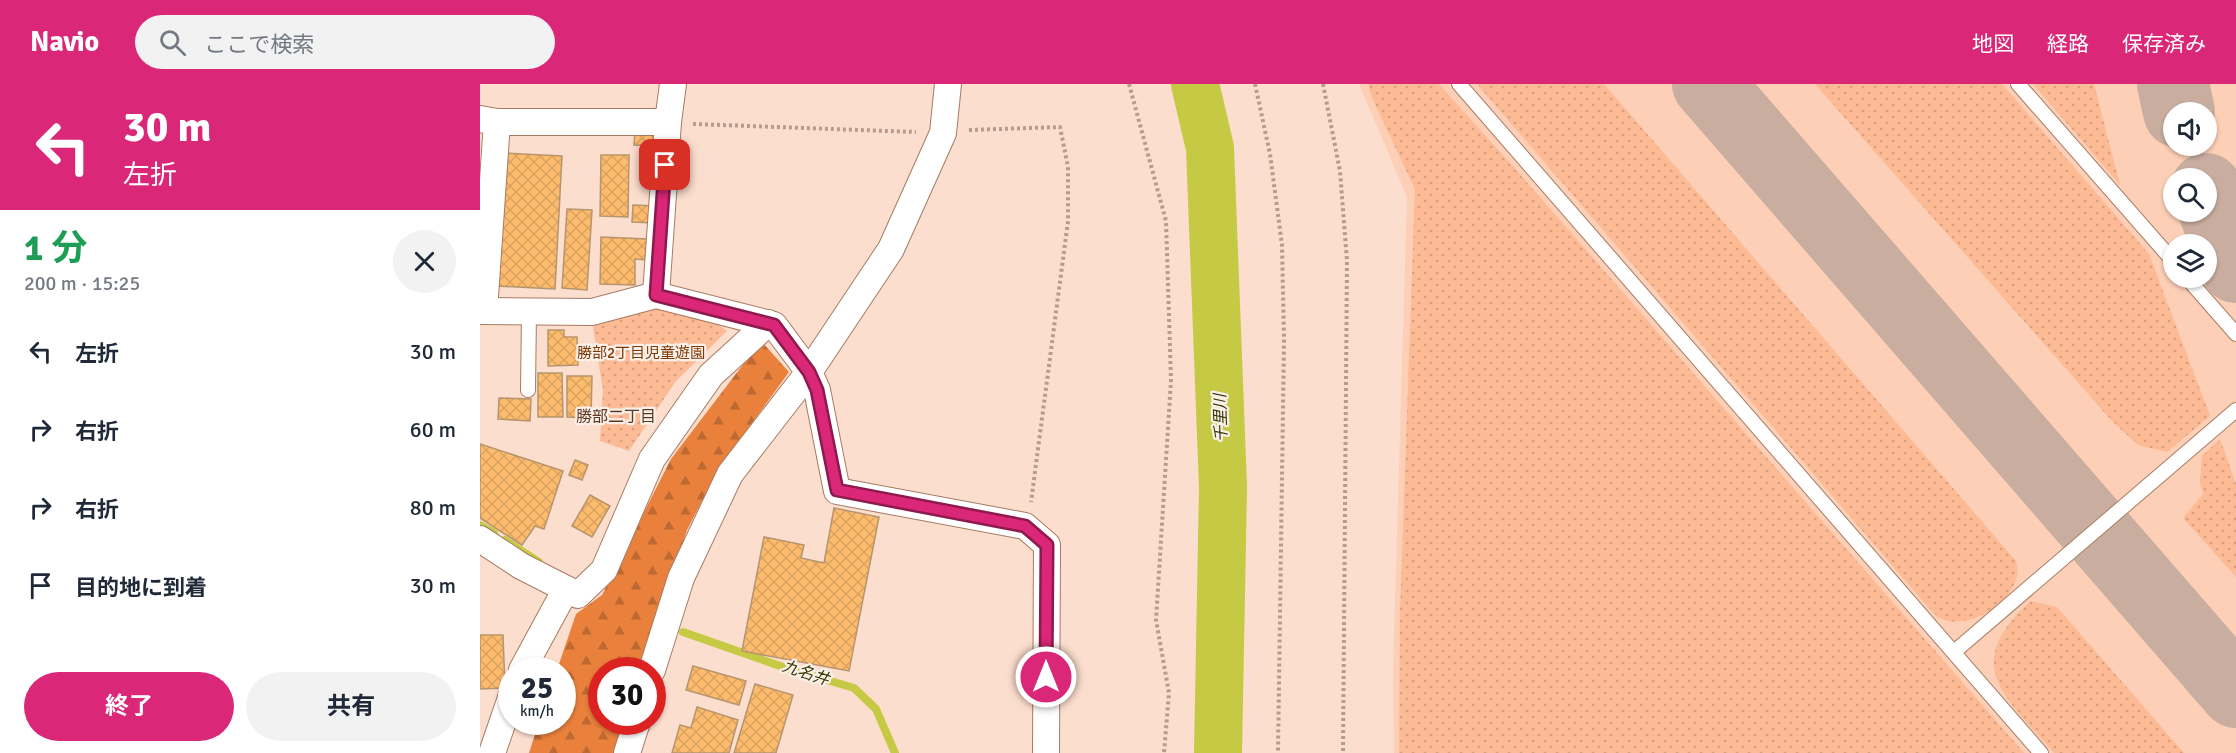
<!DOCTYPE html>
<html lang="ja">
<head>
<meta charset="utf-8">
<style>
	:root { --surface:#fff; --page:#f2f2f3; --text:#1f2937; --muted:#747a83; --accent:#db2777 }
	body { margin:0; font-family:Signika,"Noto Sans JP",sans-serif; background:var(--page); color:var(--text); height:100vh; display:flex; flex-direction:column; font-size:22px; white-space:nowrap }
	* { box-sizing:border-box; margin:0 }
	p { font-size:20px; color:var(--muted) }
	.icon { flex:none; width:33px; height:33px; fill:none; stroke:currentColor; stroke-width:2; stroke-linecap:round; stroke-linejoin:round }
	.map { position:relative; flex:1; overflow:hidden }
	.side { display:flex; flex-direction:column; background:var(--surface); width:480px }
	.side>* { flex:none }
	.hud { background:#db2777; color:#fff; overflow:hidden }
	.buttons { position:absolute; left:1683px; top:18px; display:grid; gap:12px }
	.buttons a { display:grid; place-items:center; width:54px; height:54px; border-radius:50%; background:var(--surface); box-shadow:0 2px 4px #0004; font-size:30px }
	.speed { position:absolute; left:18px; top:573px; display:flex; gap:12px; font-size:30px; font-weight:700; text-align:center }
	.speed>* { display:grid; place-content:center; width:78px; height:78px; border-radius:50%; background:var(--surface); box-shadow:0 2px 4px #0004; line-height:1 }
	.speed small { font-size:15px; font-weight:400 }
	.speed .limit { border:9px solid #d22; background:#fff; color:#111 }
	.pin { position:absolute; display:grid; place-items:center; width:51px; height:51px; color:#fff; margin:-26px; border-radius:12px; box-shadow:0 3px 9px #0006 }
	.me { position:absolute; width:66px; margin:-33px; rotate:0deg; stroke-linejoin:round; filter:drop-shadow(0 0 4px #0008) }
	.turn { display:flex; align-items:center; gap:21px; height:126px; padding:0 24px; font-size:27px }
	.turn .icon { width:78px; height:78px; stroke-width:2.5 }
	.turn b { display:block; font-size:42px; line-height:51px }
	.round { display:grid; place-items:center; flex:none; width:63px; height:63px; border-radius:32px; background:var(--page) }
	.overview { display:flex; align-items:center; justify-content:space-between; height:102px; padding:0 24px }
	h1 { font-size:36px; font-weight:700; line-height:45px; color:#1e9e55 }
	.cta { display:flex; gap:12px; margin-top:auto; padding:12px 24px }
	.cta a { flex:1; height:69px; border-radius:36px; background:var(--accent); color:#fff; font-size:24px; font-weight:700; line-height:69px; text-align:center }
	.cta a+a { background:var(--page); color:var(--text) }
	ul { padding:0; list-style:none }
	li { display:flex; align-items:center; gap:18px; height:78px; padding:0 24px }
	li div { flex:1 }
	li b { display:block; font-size:22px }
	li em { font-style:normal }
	header { display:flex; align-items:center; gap:36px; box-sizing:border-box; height:84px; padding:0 30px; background:var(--accent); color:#fff }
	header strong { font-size:28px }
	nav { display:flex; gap:33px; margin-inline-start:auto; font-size:21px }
	.search { width:420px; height:54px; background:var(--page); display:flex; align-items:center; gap:15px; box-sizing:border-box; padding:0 21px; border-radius:33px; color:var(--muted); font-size:22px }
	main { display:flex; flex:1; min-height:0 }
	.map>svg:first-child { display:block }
	.built { fill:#fccfb6; fill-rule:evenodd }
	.grass { fill:url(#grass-dots) }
	.forest { fill:url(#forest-firs) }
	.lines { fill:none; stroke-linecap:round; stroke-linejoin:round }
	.stream { stroke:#c6c943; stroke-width:8 }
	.river { stroke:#c6c943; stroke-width:48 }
	.taxiway { stroke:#c9aea0; stroke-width:72 }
	.building { fill:url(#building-cross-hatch); stroke:#b6956e; stroke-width:1.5 }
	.lane-casing { stroke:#a77b62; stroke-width:16 }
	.street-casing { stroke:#a77b62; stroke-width:28 }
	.path { stroke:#b69c8e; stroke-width:4; stroke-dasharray:3 3; stroke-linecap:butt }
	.lane { stroke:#fff; stroke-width:14 }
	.street { stroke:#fff; stroke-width:26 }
	.route-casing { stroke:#8e194d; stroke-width:15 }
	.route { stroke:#db2777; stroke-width:10 }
	.labels { text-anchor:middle; stroke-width:4.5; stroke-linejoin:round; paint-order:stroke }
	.park-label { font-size:15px; fill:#7c3905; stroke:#faf0ea }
	.neighbourhood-label { font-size:16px; fill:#5f3820; stroke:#faf0ea }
	.water-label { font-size:16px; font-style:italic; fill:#373700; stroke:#faf0ea }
</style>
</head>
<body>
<header>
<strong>Navio</strong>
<div class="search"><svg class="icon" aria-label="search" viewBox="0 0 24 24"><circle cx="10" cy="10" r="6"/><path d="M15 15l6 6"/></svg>ここで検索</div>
<nav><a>地図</a><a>経路</a><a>保存済み</a></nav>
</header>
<main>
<section class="side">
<div class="hud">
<div class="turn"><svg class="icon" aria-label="left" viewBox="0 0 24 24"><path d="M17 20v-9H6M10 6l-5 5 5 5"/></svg><div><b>30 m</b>左折</div></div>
</div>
<div class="overview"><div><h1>1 分</h1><p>200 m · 15:25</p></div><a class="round"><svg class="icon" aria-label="close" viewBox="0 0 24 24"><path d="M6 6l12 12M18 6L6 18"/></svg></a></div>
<ul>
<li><svg class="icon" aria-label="left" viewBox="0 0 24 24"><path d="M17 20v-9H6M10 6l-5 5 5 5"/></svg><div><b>左折</b></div><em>30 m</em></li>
<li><svg class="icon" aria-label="right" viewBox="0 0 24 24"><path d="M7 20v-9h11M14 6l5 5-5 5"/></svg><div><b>右折</b></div><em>60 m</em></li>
<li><svg class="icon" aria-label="right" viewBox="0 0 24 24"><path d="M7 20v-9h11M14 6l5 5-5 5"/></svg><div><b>右折</b></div><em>80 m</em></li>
<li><svg class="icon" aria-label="arrive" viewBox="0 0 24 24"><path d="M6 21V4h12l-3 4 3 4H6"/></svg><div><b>目的地に到着</b></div><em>30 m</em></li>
</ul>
<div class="cta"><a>終了</a><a>共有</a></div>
</section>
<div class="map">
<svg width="1756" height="669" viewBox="0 0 1756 669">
	<defs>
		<pattern id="grass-dots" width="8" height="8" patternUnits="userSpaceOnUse" patternTransform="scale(1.5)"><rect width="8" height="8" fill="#fcba95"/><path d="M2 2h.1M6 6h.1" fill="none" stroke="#d9a080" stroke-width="1.8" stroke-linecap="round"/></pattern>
		<pattern id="forest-firs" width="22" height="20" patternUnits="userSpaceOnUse" patternTransform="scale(1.5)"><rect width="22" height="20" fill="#e9803c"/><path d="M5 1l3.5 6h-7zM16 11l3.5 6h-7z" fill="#be6932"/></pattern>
		<pattern id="building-cross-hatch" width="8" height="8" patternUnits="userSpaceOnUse" patternTransform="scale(1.5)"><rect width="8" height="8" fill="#fdbc6d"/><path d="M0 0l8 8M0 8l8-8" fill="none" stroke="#daa25e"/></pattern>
	</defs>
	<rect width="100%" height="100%" fill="#fcdece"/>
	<path class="built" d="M879,0H1756V669H914L913,584L927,113ZM1694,28H1726V62H1694ZM1694,94H1726V128H1694ZM1694,160H1726V194H1694Z"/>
	<g class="grass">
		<path d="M888,0H959L1038,88L1544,669H919L920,530L935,105L893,16Z"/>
		<path d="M997,0H1124L1536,477C1537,481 1538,487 1537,491C1532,520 1489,546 1462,535C1457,534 1452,527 1448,523Z"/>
		<path d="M1335,0H1522L1669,170L1730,332L1687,368L1658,361L1632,337Z"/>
		<path d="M1553,0H1614L1640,101Z"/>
		<path d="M162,223C190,223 224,229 247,247L196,297L149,367L120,357L123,306L112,237Z"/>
		<path d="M1740,355L1756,400V493L1703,434L1723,410L1720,398L1722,372Z"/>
		<path d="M1551,517L1577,523L1704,669H1574C1526,614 1479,581 1551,517Z"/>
	</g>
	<path class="forest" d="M281,257L309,288L238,386L207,446L159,586H122V638H143L133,669H49L59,638H82V586H77L96,530L122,511L191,375Z"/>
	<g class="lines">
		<g class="stream">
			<path d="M0,441L14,449"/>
			<path d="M25,456L59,478"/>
			<path d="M203,548L303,583L374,604L396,625L415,669"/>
		</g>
		<path class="river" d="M715,0L730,64L743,403L738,669"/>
		<g class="taxiway">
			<path d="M1228,0L1756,608"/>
			<path d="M1693,0L1699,28"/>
			<path d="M1726,105L1756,183"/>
		</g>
	</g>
	<g class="building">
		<path d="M155,45L179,46L178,62L154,61Z"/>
		<path d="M23,69L82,72L75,205L16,202Z"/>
		<path d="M121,71H149L148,133L120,132Z"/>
		<path d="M153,121L175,122L174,139L152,138Z"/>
		<path d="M87,125L112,126L107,206L82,204Z"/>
		<path d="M121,153L167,155L166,176L155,175V201L120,200Z"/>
		<path d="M68,246H84V253H97L98,281L68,282Z"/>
		<path d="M58,289H82L83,333H58Z"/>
		<path d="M87,292H112L111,334L87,333Z"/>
		<path d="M19,314L51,315L50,337L18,335Z"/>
		<path d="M0,360L83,387L64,445L55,442L42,461L0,434Z"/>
		<path d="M95,376L108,381L102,396L89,391Z"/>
		<path d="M110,411L130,422L112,453L92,442Z"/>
		<path d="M354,424L399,433L369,587L262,567L284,453L324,461L321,474L344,479Z"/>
		<path d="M0,551H23L25,604L0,605Z"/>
		<path d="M213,582L266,597L259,621L206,606Z"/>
		<path d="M275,600L313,611L296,669H254Z"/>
		<path d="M217,623L258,636L249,669H192L200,641L211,644Z"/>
	</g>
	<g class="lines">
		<g class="lane-casing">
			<g id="lane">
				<path d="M979,0L1561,669"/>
				<path d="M1538,0L1694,178"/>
				<path d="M1707,194L1756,250"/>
				<path d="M48,306L49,227"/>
				<path d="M1474,568L1756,326"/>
			</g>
		</g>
		<g class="street-casing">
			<g id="street">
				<path d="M468,0L463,49L411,165L329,288L337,306L357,407L545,442L567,461L566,669"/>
				<path d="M0,35L17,38H188"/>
				<path d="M176,211L188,38L193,0"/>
				<path d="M0,227L112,228L176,211L294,241L329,288L250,390L201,494L172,586"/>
				<path d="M4,227L17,38"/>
				<path d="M0,455L41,482L98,511L124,486L172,375L231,291L288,239"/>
				<path d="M42,586L86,505"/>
				<path d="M12,669L32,611"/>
				<path d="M147,669L157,638"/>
			</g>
		</g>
		<g class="path">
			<path d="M649,0L686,137L691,296L676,536L689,609L684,669"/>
			<path d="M775,0L790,70L802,161L804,255L798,669"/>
			<path d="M843,0L860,87L867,177L863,669"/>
			<path d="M213,40L436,48"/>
			<path d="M489,46L580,43L588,83V137L551,418"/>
		</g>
		<use href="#lane" class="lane"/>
		<use href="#street" class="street"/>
	</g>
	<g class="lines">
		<g class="route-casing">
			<path id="route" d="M185,81L176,211L294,241L329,288L337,306L357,406L545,442L567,461L566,593"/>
		</g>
		<use href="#route" class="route"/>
	</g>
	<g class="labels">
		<g class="park-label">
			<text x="161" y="274">勝部2丁目児童遊園</text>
		</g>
		<g class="neighbourhood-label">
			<text x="136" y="338">勝部二丁目</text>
		</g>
		<g class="water-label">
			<text transform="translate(740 334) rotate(-92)" y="6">千里川</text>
			<text transform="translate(326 588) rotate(18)" y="6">九名井</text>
		</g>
	</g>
</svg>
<div class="buttons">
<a><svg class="icon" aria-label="sound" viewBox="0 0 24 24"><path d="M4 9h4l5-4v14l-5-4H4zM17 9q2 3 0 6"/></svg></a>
<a><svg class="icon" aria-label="search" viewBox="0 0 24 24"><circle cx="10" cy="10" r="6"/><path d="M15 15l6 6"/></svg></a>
<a><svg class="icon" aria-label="layers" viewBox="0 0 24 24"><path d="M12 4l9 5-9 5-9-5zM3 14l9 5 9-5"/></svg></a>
</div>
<div class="speed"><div>25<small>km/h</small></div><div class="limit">30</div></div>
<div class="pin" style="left:185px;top:81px;background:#d93025"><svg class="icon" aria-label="arrive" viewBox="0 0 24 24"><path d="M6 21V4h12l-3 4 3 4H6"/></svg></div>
<svg class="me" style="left:566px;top:593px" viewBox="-20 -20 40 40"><circle r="17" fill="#db2777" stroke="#fff" stroke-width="3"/><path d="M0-11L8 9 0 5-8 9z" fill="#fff"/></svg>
</div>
</main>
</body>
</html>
